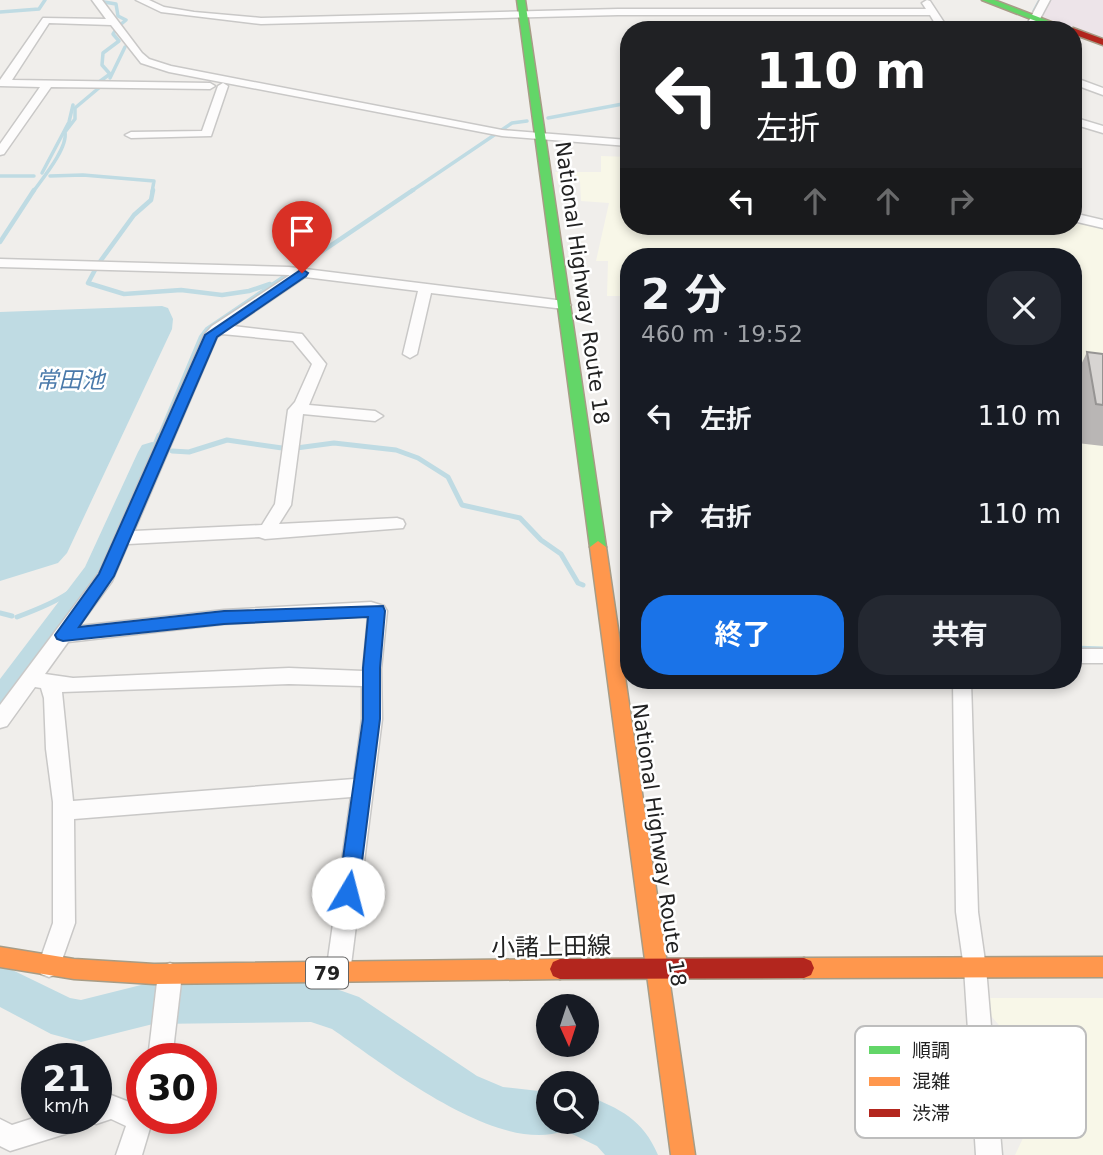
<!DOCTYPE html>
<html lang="ja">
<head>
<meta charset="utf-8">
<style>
	:root { --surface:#171b24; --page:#242831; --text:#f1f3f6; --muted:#9ea1a6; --accent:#1a73e8 }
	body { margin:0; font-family:"DejaVu Sans","Noto Sans JP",sans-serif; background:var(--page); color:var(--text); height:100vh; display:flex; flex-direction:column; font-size:26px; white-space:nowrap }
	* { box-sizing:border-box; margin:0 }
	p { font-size:23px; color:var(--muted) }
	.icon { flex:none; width:38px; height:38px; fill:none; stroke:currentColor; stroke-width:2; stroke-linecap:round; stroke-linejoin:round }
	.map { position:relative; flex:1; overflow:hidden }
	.side { position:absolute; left:620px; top:248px; width:462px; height:441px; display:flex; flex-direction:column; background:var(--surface); border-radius:28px; box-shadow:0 4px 10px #0003 }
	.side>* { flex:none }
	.top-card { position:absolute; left:620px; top:21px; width:462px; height:214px; border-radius:28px; box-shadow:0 4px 10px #0003; background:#202124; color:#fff; overflow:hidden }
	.needle { width:46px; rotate:177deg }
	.controls { position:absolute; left:536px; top:994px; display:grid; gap:14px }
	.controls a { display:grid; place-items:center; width:63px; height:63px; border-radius:50%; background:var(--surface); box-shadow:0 4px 10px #0003; font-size:35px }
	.speed { position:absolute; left:21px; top:1043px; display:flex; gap:14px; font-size:35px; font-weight:700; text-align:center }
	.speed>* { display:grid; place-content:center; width:91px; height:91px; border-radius:50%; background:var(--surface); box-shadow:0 4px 10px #0003; line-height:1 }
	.speed small { font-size:18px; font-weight:400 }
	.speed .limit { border:10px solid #d22; background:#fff; color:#111 }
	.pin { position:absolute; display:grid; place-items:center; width:60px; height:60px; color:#fff; margin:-72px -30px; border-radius:50% 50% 50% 0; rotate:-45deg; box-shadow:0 0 7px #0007 }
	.pin .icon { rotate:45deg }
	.me { position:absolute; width:77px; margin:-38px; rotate:8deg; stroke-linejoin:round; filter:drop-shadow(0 0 5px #0008) }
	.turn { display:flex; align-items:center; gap:24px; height:147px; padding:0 21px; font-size:32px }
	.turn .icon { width:91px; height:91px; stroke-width:2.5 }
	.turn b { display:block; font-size:49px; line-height:60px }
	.lanes { display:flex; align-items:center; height:66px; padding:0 21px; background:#0003; justify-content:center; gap:35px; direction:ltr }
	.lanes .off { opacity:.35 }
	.round { display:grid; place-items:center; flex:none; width:74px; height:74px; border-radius:28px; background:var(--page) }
	.summary { display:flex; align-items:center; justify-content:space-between; height:119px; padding:0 21px }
	h1 { font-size:42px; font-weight:700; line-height:52px }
	.cta { display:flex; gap:14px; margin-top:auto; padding:14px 21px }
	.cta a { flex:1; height:80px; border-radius:28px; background:var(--accent); color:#fff; font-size:28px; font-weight:700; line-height:80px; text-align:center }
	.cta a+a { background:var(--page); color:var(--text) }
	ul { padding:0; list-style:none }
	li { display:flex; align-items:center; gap:21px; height:98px; padding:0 21px }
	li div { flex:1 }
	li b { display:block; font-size:26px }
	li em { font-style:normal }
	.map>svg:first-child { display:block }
	.industrial { fill:#ede4e9 }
	.education { fill:#f8f7e8 }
	.water { fill:#bfdbe3 }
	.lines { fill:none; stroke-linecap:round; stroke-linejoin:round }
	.stream-far2 { stroke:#bfdbe3; stroke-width:3.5 }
	.stream-far1 { stroke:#bfdbe3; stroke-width:4.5 }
	.stream { stroke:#bfdbe3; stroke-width:5 }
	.river { fill:#bfdbe3; fill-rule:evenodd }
	.street-casing { stroke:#c9c8c7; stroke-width:3 }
	.fast-casing { stroke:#a79c86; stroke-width:3 }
	.slow-casing { stroke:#a79c86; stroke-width:3 }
	.jam-casing { stroke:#a79c86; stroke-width:3 }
	.street { fill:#fdfcfc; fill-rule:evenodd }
	.fast { fill:#63d668; fill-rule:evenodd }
	.slow { fill:#ff974d; fill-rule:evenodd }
	.jam { fill:#b3261e; fill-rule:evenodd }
	.wall { fill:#b9b6b5 }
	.building { fill:#d7d4d2; stroke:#969493; stroke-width:2 }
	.route { fill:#1a73e8; stroke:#114b97; stroke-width:2 }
	.labels { text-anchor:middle; stroke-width:5; stroke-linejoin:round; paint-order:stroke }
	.shield { fill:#fff; stroke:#646464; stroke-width:2 }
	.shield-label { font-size:19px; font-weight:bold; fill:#222 }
	.street-label { font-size:21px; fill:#222; stroke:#fff }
	.water-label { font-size:23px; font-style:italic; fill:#4a7aab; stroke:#fff }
	.near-street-label { font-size:24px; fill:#222; stroke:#fff }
	.key { fill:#fff; stroke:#bdbdbd; stroke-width:2 }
	.key-label { font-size:19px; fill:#222 }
</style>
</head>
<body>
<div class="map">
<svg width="1103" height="1155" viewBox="0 0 1103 1155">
	<rect width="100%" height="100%" fill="#f0eeeb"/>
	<path class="industrial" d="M1048,0H1103V38L1040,16Z"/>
	<g class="education">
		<path d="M601,156L628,157V226H1073V222L1103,229V647L1073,646V257H628V296H607L608,261H596L609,203L581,201L580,181H557L555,172H601Z"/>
		<path d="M984,998H1103V1155H1015L1040,1102L1039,1084L1028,1058L984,1008Z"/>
	</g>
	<path class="water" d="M162,306L168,308L173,319L172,329L67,553L58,563L0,581V312Z"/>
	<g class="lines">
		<g class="stream-far2">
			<path d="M104,2L116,4L118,16L126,20L120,25"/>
			<path d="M1034,11L1040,0"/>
			<path d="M0,12L39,9L45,0"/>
			<path d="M1023,30L1026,24"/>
			<path d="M110,78L125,47"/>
			<path d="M99,82L110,74L102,65L103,53L119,41L113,34L115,31"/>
			<path d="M548,118L628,103"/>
			<path d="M42,173L69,122L73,105"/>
			<path d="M0,176H34"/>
			<path d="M50,176L83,175L154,181L152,192"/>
			<path d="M33,192C43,178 68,148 65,132L75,119V108L100,87"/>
			<path d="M410,192L512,123L527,121"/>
		</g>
		<g class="stream-far1">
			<path d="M0,242L34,190"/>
			<path d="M99,263L134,215L151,200L153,190"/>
			<path d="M96,268L88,283L124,294L181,290L222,295L249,291L270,284"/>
			<path d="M159,437L201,337L207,329L413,190"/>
		</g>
		<g class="stream">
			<path d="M172,451L189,452L227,440L289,449L334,443L396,450L418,458L448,477L462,505L520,518L541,540L561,554L578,583L583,585"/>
			<path d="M152,452L159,435"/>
			<path d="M623,594L628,602"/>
			<path d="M0,613L12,616"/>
			<path d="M17,617C63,600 76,592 107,555"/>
			<path d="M1073,648L1103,649"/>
		</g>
		<g class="river">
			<path d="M152,442L162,445L166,452L109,581L12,715L0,719V679L85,567L138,452L142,445Z"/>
			<path d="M0,964L70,998L81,1000L153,982L311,980L359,997L477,1076L503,1087L548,1092V1122H586V1095C620,1109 643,1119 658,1155H605L597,1146L570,1133L567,1125L564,1131C497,1155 386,1066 332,1029L311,1022L153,1024L81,1042L51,1034L0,1007Z"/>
		</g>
		<g class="street-casing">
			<g id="street">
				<path d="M92,0H102L142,53L149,59L171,66L502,130L628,140V146L502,136L169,72L141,63L111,25L49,23L12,80L210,83L215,86L210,89L51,87L4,154L0,155V144L40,87L0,86V80L43,18L106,19Z"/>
				<path d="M136,0H149L164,7L194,12L261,18L618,9H926L922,3L927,0L930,1L949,30H939L930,15H618L261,24L161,12Z"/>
				<path d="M1040,0H1050L1034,30H1024Z"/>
				<path d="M1073,77L1103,88V95L1073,84Z"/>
				<path d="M223,83L228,86L211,136L131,138L125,135L131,132L202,131L218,86Z"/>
				<path d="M1073,117L1103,126V133L1073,124Z"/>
				<path d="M1073,213L1103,220V228L1073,221Z"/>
				<path d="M0,259L289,267L564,301L571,305L564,309L431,293L417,354L410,358L403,354L418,291L305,277L233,326L302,334L326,364L309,405L375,411L383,416L375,421L303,414L291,505L279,524L397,518L403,520L405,524L403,528L265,539L259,537L128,544L112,581L79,626L224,610L371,602L384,606L387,611L381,669L382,719L350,973L346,981L338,984L330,981L326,973L351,797L74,819L75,923L57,974L49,977L41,974L38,966L53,923V802L46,749L44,698L41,688L35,687L7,726L0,728V705L99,573L204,335L212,326L290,275L0,267ZM222,334L293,341L312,364L295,402L288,410L275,504L262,525L134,531L217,337ZM368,616L363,671L289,668L73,678L45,674L68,642L224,624ZM289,684L362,686V719L354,779L73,801L62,692Z"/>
				<rect x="1073" y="649" width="30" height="14"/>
				<path d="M953,681H971L978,912L986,968L1002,1155H976L964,968L956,912Z"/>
				<path d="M170,963L178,966L182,974L172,1059H148L158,974L162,966Z"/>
				<path d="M111,1095L137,1105L142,1103V1118H153L142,1155H116L126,1126L111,1119L96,1124L87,1120L84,1127L75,1131L10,1151L0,1146V1119L12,1125L37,1117L96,1118V1099Z"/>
			</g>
		</g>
		<g class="fast-casing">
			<g id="fast">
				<path d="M517,0H525L606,547L598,553L590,547Z"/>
				<path d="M982,0H994L1072,30H1059Z"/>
			</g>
		</g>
		<g class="slow-casing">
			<g id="slow">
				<path d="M598,541L606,547L695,1155H671L590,547Z"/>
				<path d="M0,947L74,959L154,964L560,959L567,962L570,969L567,976L560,979L154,984L74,979L0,967Z"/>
				<path d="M1103,957V977L804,978L797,975L794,968L797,961L804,958Z"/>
			</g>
		</g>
		<g class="jam-casing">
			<g id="jam">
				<path d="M1073,28L1103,39V45L1073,34V30H1069Z"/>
				<path d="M804,958L811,961L814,968L811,975L804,978L560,979L553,976L550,969L553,962L560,959Z"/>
			</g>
		</g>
		<use href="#street" class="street"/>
		<use href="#fast" class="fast"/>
		<use href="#slow" class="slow"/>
		<use href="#jam" class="jam"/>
	</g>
	<path class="wall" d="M1087,352L1103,354V446L1077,443L1073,414V382Z"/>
	<path class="building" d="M1087,352L1103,354V405L1096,404Z"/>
	<path class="route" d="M302,269L308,273L306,276L217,337L114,576L79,627L224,611L383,606L385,611L380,668V719L358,893L355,900L348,902L341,900L338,893L363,719V668L368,617L224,624L63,641L57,639L55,635L99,574L205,335Z"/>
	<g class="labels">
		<rect class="shield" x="306" y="957.5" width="42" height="31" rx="5"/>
		<g class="shield-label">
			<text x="327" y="980">79</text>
		</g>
		<g class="street-label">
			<text transform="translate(582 283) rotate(82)" y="7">National Highway Route 18</text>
			<text transform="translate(659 845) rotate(82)" y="7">National Highway Route 18</text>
		</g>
		<g class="water-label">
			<text x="70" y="388">常田池</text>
		</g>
		<g class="near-street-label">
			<text transform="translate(551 947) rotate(-1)" y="8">小諸上田線</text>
		</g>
	</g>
	<rect x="855" y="1026" width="231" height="112" rx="10" class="key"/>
	<rect x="869" y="1046" width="31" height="8" fill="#63d668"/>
	<rect x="869" y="1077" width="31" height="9" fill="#ff974d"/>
	<rect x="869" y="1109" width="31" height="8" fill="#b3261e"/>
	<g class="key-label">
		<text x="912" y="1057">順調</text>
		<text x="912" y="1088">混雑</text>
		<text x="912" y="1120">渋滞</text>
	</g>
</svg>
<div class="controls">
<a><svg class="needle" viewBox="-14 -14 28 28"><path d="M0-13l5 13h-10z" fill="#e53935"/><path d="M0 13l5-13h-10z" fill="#9ea1a6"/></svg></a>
<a><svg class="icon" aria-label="search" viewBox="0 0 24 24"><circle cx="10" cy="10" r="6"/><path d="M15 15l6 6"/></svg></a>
</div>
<div class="speed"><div>21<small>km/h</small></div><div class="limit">30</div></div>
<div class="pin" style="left:302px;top:273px;background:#d93025"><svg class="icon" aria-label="arrive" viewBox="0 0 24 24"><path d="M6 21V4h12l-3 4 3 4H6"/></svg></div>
<svg class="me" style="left:348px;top:893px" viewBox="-20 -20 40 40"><circle r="19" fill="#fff"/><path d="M0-13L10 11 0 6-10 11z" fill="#1a73e8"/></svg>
<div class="top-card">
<div class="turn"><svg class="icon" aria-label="left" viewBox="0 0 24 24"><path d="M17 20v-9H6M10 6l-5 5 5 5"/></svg><div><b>110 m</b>左折</div></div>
<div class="lanes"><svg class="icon" aria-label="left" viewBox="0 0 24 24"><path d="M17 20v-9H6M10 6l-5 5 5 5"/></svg><svg class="icon off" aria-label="ahead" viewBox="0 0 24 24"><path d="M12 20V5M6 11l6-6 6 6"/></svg><svg class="icon off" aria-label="ahead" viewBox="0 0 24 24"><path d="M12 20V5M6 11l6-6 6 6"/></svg><svg class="icon off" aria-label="right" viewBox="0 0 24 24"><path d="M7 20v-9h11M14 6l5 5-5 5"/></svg></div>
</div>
<section class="side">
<div class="summary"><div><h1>2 分</h1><p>460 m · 19:52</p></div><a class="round"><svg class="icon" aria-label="close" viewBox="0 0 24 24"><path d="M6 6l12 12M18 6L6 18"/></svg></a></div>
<ul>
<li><svg class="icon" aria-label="left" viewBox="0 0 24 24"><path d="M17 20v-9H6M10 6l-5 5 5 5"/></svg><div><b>左折</b></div><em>110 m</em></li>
<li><svg class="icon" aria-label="right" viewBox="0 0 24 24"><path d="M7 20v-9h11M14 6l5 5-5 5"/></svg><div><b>右折</b></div><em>110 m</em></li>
</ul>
<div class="cta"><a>終了</a><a>共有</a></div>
</section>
</div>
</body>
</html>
